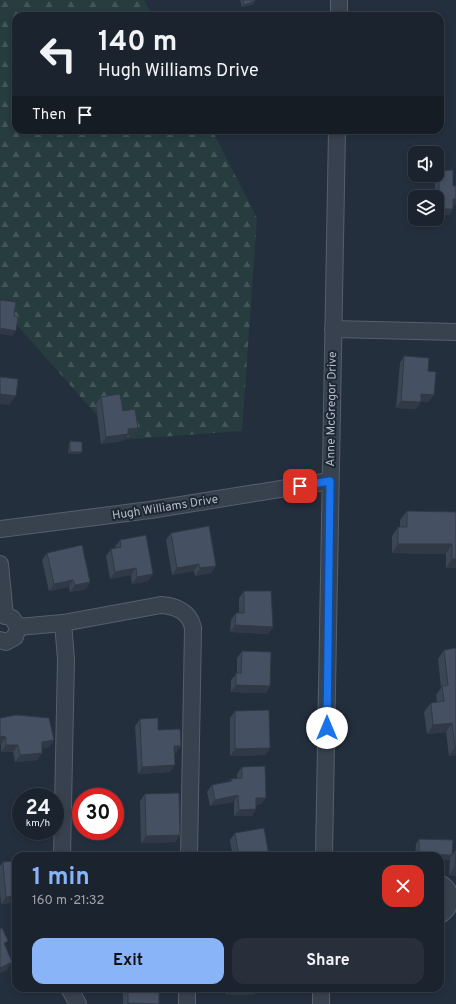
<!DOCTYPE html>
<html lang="en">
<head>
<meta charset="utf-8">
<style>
	:root { --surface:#1b232e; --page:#282f3a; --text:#f1f3f6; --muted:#a0a4aa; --line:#39404a; --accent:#8ab4f8 }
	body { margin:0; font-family:Overpass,sans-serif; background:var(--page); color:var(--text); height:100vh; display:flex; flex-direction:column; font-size:15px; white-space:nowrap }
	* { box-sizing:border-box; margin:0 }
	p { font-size:13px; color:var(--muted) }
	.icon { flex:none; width:22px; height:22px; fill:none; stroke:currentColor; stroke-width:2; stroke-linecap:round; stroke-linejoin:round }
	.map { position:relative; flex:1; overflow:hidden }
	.drawer { position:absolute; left:12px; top:852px; width:432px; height:140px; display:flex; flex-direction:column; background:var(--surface); border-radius:12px; box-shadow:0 2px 6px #0003,0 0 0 1px var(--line) }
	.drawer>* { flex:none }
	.top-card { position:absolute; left:12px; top:12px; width:432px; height:122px; border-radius:12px; box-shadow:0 2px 6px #0003,0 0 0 1px var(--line); background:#1b232e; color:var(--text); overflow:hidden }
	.controls { position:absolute; left:408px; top:146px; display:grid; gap:8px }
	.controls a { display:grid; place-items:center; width:36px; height:36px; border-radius:8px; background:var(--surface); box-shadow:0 2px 6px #0003,0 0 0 1px var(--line); font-size:20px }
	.speed { position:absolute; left:12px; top:788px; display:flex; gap:8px; font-size:20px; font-weight:700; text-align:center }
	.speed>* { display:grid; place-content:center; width:52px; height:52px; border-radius:50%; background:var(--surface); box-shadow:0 2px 6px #0003,0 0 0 1px var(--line); line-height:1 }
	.speed small { font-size:10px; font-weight:400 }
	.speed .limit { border:6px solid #d22; background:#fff; color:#111 }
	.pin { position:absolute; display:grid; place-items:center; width:34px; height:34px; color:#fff; margin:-17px; border-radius:8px; box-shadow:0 2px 6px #0006 }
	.me { position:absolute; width:44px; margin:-22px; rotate:0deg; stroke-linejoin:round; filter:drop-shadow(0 0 3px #0008) }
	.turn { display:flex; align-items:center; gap:14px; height:84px; padding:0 20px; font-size:18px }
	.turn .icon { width:52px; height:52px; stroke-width:2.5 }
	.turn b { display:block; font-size:28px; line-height:34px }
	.then { display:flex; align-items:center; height:38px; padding:0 20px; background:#0003; gap:8px; font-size:15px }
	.round { display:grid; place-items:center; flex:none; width:42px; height:42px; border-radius:12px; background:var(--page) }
	.overview { display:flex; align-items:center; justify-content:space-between; height:68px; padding:0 20px }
	h1 { font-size:24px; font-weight:700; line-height:30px; color:var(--accent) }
	.cta { display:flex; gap:8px; margin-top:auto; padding:8px 20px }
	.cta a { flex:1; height:46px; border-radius:12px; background:var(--accent); color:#111; font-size:16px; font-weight:700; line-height:46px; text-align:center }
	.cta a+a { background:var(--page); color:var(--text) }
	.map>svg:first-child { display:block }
	.forest { fill:url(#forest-firs) }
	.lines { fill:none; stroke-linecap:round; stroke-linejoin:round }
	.minor-casing { stroke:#565f6c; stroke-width:18 }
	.minor { stroke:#38414e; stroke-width:16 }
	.wall { fill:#3b4654 }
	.shaded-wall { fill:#303945 }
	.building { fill:#455162; stroke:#303945 }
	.route-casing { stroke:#114b97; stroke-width:10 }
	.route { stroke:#1a73e8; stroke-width:7 }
	.labels { text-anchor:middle; stroke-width:4; stroke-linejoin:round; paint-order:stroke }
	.street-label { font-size:12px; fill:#b4bcc9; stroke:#1d2633 }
</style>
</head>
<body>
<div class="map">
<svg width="456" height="1004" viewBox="0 0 456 1004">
	<defs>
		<pattern id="forest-firs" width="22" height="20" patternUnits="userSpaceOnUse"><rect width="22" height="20" fill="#263c3f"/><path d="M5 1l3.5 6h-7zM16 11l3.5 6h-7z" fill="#435659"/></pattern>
	</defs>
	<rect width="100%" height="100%" fill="#242f3e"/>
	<path class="forest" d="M0,0H144L153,16H16V130H212L257,218L242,431L119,440L0,306Z"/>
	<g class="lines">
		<g class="minor-casing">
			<g id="minor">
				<path d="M339,16V0"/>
				<path d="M333,329L456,332"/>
				<path d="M0,529L150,510L330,481"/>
				<path d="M0,564L5,616"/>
				<path d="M18,627L63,623L161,605C176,606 190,612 193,628L189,856"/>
				<path d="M0,640L6,642L15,637L18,627L12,618"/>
				<path d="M62,856L66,659L63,623"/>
				<path d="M324,856L337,130"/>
				<path d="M440,883C454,891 453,907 440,915"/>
				<path d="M69,988L78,1004"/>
				<path d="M187,1004V988"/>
				<path d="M321,1004V988"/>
			</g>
		</g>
		<use href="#minor" class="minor"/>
	</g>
	<g class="wall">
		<path d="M240,0H255V1L254,4L242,7Z"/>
		<path d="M439,171L453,186H456V205H453V209L449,215H437V197H435V177L436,175H437V173Z"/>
		<path d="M404,356L428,371L429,402L421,401L416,409L396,408L400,363Z"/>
		<path d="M101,397L123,411L138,428L133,435L127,436L123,441L101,444L96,404Z"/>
		<path d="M70,441L80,454H68L69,444Z"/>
		<path d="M407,511L456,512V568H446V554L392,553V536L398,527H400V520Z"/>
		<path d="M171,533L216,566L211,573L195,576L194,571L172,575L166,540Z"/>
		<path d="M120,540L148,581L132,584L131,575L110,579L106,556L111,549L115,548V547Z"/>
		<path d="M47,553L90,582L86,589L70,592L69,587L49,591L42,560Z"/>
		<path d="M244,591L273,627L268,634L230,632L231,620L236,613H239V598Z"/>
		<path d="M444,650L456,755L449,756L446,732L427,734L424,712L431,703L437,702L436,695L441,688L438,659Z"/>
		<path d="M242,651L270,686L266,693L231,692V680L237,673V658Z"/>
		<path d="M235,711L270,748L265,755L230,756V718Z"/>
		<path d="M0,718L54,740L49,747L42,748V753L37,760L15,762L13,752H1V744H0Z"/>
		<path d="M140,719L158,730L181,746L176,753H175L170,772L138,774L135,726Z"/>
		<path d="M242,767L261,804L256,805V809L252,816H234V802L210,806L207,792L212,785L229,782L231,779L237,778V774Z"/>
		<path d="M145,794L180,835L175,842L141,843L140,801Z"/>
		<path d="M235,833L269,856H228L230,853H232L230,840Z"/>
		<path d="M419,839L452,855L456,850V876L449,875L450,858L449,860L440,856H415L416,844Z"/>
		<path d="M16,861V902L1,904L0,892V866L3,862Z"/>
		<path d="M123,988H164L159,995V1004H123Z"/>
		<path d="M226,988H259L254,995H226Z"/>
	</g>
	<g class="shaded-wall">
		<path d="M255,1L254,4L242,7L244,5Z"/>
		<path d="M453,199H456V205H449Z"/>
		<path d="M439,209H453L449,215H437V212Z"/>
		<path d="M0,328L16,331L12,336L0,334Z"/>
		<path d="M0,394L16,396L9,405L0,404Z"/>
		<path d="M421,394L434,395L429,402L417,401Z"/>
		<path d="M401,401L421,402L416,409L396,408Z"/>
		<path d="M138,428L133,435L127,436L123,441L101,444L106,437L128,429Z"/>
		<path d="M70,452H82L80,454H68Z"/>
		<path d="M398,544H452L446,554L392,553Z"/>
		<path d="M452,559H456V568H446Z"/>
		<path d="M199,564L194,571L172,575L177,568Z"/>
		<path d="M216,566L211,573L195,576L200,568Z"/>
		<path d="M136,568L131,575L110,579L115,572Z"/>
		<path d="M153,574L148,581L132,584L137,577Z"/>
		<path d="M73,580L69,587L49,591L54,584Z"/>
		<path d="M90,582L86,589L70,592L75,585Z"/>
		<path d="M235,625L273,627L268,634L230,632Z"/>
		<path d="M236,685L270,686L266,693L231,692Z"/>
		<path d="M452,723L446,732L427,734L433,725Z"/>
		<path d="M0,736L6,737L1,744H0Z"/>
		<path d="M54,740L49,747L37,749L42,742Z"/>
		<path d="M6,745H18L13,752H1Z"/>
		<path d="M174,746H181L176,753H170Z"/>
		<path d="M455,747H456V755L449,756Z"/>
		<path d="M270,748L265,755L230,756L235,749Z"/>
		<path d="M42,753L37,760L15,762L20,755Z"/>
		<path d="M175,765L170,772L138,774L142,767Z"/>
		<path d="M238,795L234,802L210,806L215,800Z"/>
		<path d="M256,798H266L261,804L251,805Z"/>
		<path d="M256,809L252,816H234L239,810Z"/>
		<path d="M180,835L175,842L141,843L146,836Z"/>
		<path d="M419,854L452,855L449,860H440V856H417Z"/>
		<path d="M455,866H456V876L449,875Z"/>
		<path d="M16,896V902L1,904L6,897Z"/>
		<path d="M12,962L7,970L0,973V968Z"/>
		<path d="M159,988H164L159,995Z"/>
		<path d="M230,988H259L254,995H226Z"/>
		<path d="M128,1003L158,1004H127Z"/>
	</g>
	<g class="building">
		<path d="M243,0H255V1L244,5Z"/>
		<path d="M453,170V186H456V199H453V209H439V171Z"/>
		<path d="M0,300L16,302L14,316L18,317L16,331L0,328Z"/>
		<path d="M404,356L429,358L428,371L436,372L434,395L421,394V402L401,401Z"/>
		<path d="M0,377L18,379L16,396L0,394Z"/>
		<path d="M120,394L123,411L135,409L138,428L128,429V434L106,437L101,397Z"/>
		<path d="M70,441L82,442V452H70Z"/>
		<path d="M407,511L456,512V559H452V544H398V527H407Z"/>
		<path d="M209,526L216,566L200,568L199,564L177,568L171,533Z"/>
		<path d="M146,535L153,574L137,577L136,568L115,572L111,549L121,547L120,540Z"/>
		<path d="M82,545L90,582L75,585L73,580L54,584L47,553Z"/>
		<path d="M244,591H271L273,627L235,625L236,613H244Z"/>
		<path d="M456,648V747H455L452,723L433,725L431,703L444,701L442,686L448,685L444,650Z"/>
		<path d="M242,651L271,652L270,686L236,685V673H241Z"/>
		<path d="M269,710L270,748L235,749V711Z"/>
		<path d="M16,715L49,718L54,740L42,742V753L20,755L18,745H6V737L0,736V718Z"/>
		<path d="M158,718V730L180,729L181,746H174L175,765L142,767L140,719Z"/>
		<path d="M265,766L266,798H256V809L239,810L238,795L215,800L212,785L232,781L231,779L242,778V767Z"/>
		<path d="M179,793L180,835L146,836L145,794Z"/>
		<path d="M264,828L269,856H231L230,853L238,851L235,833Z"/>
		<path d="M419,839L453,840L452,855L419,854Z"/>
		<path d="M456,852V866H455Z"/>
		<path d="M16,861V896L6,897L3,862Z"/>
		<path d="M2,928L8,941L4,943L12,962L0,968V929Z"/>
		<path d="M128,988H164H159V1004L128,1003Z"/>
	</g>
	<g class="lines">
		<g class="route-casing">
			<path id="route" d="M300,486L330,481L327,728"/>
		</g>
		<use href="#route" class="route"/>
	</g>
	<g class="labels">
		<g class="street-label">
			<text transform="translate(331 409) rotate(-89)" y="4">Anne McGregor Drive</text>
			<text transform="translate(165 507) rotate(-9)" y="4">Hugh Williams Drive</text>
		</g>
	</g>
</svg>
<div class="controls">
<a><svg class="icon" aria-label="sound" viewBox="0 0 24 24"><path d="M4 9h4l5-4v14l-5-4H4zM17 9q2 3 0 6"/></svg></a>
<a><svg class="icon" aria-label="layers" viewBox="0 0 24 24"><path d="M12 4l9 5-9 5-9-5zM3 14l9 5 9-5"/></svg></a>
</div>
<div class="speed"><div>24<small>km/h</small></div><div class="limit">30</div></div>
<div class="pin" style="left:300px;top:486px;background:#d93025"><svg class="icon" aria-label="arrive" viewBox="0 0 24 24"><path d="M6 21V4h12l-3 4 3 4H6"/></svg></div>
<svg class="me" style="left:327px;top:728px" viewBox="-20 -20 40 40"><circle r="19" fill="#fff"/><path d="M0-13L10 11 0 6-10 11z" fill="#1a73e8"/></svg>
<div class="top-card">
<div class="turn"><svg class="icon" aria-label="left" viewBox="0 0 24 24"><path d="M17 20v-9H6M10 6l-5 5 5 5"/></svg><div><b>140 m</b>Hugh Williams Drive</div></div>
<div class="then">Then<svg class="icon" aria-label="arrive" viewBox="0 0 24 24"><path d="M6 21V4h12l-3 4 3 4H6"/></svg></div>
</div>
<section class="drawer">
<div class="overview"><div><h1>1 min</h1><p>160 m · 21:32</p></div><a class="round" style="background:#d93025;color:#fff"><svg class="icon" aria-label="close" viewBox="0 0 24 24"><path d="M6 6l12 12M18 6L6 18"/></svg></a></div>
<div class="cta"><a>Exit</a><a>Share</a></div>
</section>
</div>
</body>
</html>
